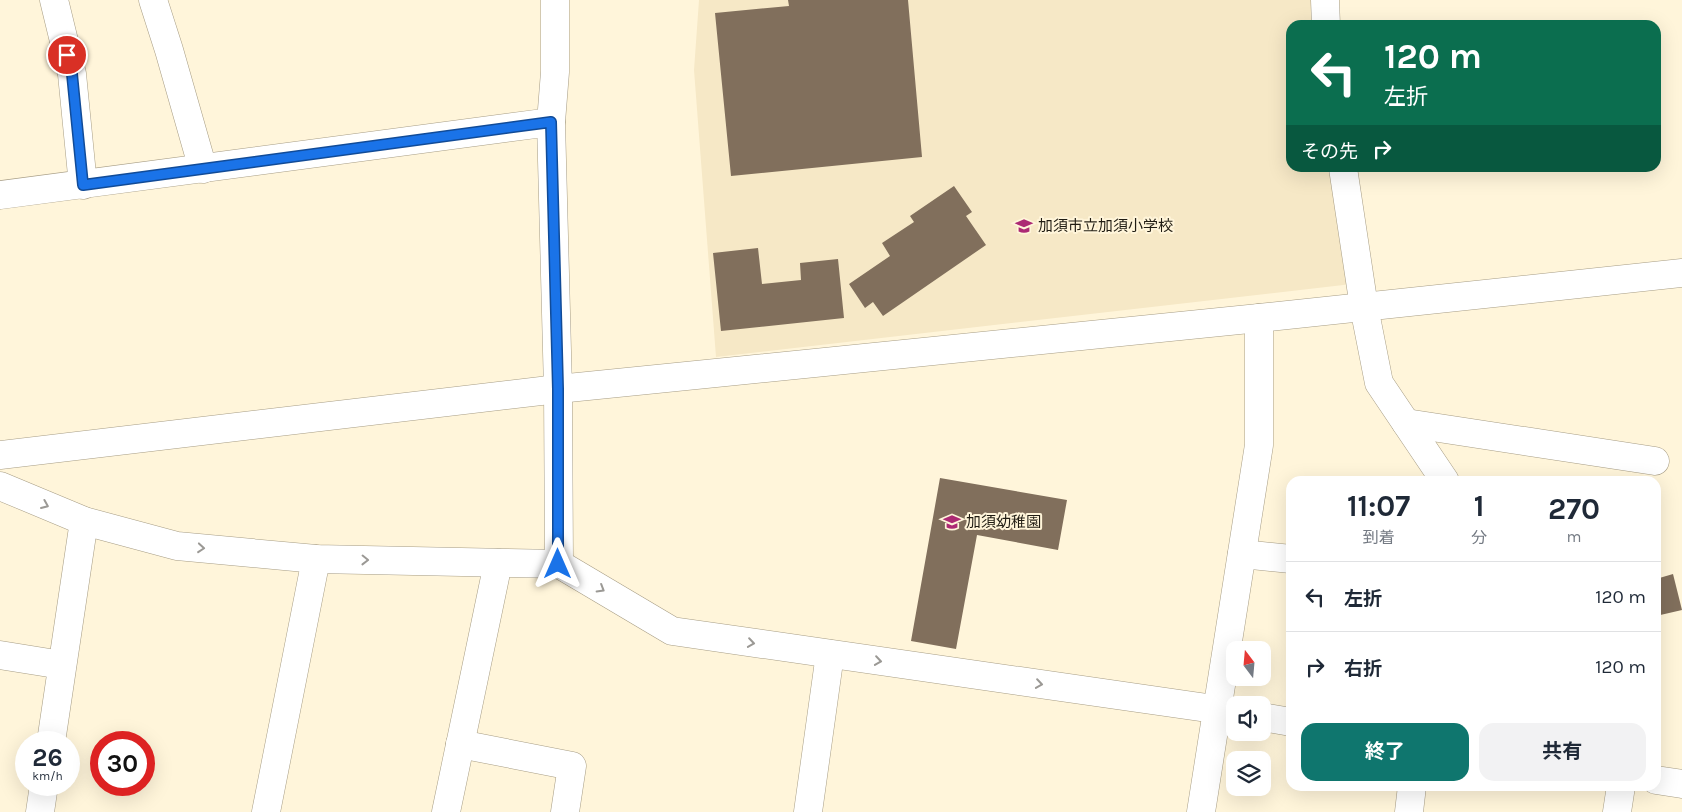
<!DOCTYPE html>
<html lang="ja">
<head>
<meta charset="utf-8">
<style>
	:root { --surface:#fff; --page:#f2f2f3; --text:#1f2937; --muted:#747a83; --line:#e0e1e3; --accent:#0f766e }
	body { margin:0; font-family:Karla,"Noto Sans JP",sans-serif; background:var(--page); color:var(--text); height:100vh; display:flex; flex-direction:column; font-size:19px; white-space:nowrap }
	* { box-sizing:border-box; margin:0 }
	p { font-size:16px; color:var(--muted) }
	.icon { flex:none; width:28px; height:28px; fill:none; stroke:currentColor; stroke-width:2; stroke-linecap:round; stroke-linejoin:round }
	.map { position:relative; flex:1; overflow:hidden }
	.side { position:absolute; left:1286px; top:476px; width:375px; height:315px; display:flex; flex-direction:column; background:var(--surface); border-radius:15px; box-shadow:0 5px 20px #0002 }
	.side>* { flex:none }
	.banner { position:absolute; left:1286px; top:20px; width:375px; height:152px; border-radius:15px; box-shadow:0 5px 20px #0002; background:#0b6e4f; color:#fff; overflow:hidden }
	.needle { width:32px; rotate:344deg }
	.tools { position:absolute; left:1226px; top:641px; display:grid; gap:10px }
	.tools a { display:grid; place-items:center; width:45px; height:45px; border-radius:10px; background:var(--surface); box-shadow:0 5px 20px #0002; font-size:25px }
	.speed { position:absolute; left:15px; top:731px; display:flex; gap:10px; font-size:25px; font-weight:700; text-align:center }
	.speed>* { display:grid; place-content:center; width:65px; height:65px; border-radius:50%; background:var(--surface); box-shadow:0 5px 20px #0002; line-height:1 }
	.speed small { font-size:12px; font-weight:400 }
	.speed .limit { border:8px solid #d22; background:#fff; color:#111 }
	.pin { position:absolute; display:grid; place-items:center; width:42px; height:42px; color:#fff; margin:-21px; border:2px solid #fff; border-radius:50%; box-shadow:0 1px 5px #0007 }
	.me { position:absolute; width:55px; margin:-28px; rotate:0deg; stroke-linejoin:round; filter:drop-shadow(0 0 4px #0008) }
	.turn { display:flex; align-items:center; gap:18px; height:105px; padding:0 15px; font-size:22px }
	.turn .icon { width:65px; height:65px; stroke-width:2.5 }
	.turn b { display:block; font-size:35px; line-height:42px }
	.then { display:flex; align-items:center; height:48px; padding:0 15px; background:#0003; gap:10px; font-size:19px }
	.eta { display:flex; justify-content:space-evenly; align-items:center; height:85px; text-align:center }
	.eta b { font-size:30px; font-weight:700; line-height:35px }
	.action { display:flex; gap:10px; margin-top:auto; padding:10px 15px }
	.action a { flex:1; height:58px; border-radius:15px; background:var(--accent); color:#fff; font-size:20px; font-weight:700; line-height:58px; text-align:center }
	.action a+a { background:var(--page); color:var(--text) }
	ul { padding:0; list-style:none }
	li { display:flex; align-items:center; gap:15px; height:70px; padding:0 15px; border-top:1px solid var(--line) }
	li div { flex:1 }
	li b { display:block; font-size:19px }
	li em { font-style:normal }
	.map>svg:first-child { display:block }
	.built { fill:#f6e8c6 }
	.building { fill:#816f5c }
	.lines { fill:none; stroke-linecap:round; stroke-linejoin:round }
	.minor-casing { stroke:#a79d85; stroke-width:29 }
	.minor { stroke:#fff; stroke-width:28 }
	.oneway { stroke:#9b9995 }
	.route-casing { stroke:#114b97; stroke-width:12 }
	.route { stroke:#1a73e8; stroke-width:9 }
	.labels { text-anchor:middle; stroke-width:4; stroke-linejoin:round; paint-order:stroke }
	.poi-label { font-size:15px; fill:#201c13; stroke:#fff5da; text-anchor:start }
</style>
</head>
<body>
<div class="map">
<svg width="1682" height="812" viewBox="0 0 1682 812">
	<rect width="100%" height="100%" fill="#fff5da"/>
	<path class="built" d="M699,0H1315V25H1291V168H1333L1352,284L716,357L694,70Z"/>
	<g class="building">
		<path d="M788,0H908L922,157L731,176L715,13L789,6Z"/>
		<path d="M954,186L972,212L966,216L986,245L883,316L873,302L865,308L849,284L890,256L882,243L914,222L910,216Z"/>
		<path d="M758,248L762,284L801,280L800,263L838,259L844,318L721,331L713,253Z"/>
		<path d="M940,478L1067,500L1058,550L977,535L956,649L911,641Z"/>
		<path d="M1673,574L1682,610L1656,616V579Z"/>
	</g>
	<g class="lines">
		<g class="minor-casing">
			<g id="minor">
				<path d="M54,0L72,74L83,185"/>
				<path d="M153,0L169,50L203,169"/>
				<path d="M555,0V72L551,122L558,389L559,564"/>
				<path d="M1325,0L1326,25"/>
				<path d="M1343,168L1364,307L1379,383L1445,481"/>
				<path d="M0,195L551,122"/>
				<path d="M1406,423L1655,461"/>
				<path d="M0,455L558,389L1259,318L1682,273"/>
				<path d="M0,486L84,521L177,546L316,559L559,564L672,631L1235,712"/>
				<path d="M1242,554L1291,559"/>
				<path d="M0,655L62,665"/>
				<path d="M1262,717L1291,722"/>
				<path d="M51,742L84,521"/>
				<path d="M460,744L572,766L565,812"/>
				<path d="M1656,780L1682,784"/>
				<path d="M40,812L44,785"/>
				<path d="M266,812L316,559"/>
				<path d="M446,812L498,563"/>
				<path d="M808,812L830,654"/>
				<path d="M1201,812L1259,445V318"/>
				<path d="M1409,812L1412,786"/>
				<path d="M1617,812L1621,786"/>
			</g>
		</g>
		<use href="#minor" class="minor"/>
	</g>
	<defs><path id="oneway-chevron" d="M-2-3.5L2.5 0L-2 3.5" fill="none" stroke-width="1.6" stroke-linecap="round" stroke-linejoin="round" transform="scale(1.25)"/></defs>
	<g class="oneway">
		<use href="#oneway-chevron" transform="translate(45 505) rotate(23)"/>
		<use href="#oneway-chevron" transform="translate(201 548) rotate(5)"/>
		<use href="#oneway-chevron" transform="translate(365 560) rotate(1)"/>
		<use href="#oneway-chevron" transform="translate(601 589) rotate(31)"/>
		<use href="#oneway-chevron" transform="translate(751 643) rotate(8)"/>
		<use href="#oneway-chevron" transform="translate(878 661) rotate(8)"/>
		<use href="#oneway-chevron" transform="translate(1039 684) rotate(8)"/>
	</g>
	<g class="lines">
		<g class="route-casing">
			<path id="route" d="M67,55L72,74L83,185L551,122L558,389V564"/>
		</g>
		<use href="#route" class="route"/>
	</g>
	<defs>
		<g id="school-bare" transform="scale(1.35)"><path d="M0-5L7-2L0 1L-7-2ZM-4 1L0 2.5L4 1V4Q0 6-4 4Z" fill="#ac2a74" stroke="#fff5da" stroke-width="2.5" paint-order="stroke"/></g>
	</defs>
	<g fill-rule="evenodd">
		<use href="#school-bare" x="1024" y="226"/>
		<use href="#school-bare" x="952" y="522"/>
	</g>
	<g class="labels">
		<g class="poi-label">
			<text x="1038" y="231">加須市立加須小学校</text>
			<text x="966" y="527">加須幼稚園</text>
		</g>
	</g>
</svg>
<div class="tools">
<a><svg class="needle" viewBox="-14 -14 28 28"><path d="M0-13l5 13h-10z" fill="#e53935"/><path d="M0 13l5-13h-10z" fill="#747a83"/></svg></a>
<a><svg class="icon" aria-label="sound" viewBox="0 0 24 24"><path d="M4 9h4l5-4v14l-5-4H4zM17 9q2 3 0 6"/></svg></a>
<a><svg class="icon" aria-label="layers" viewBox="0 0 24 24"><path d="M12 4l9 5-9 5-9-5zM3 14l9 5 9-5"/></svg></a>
</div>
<div class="speed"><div>26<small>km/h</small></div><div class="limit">30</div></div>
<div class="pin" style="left:67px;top:55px;background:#d93025"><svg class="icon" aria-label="arrive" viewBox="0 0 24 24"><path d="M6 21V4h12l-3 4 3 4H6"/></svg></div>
<svg class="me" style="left:558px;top:564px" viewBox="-20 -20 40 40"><path d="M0-17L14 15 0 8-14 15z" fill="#1a73e8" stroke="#fff" stroke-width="4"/></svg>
<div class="banner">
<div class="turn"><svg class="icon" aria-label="left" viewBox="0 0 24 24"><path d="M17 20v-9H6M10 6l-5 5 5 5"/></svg><div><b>120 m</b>左折</div></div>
<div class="then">その先<svg class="icon" aria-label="right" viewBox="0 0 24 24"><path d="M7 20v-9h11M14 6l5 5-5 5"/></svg></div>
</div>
<section class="side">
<div class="eta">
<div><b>11:07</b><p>到着</p></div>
<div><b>1</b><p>分</p></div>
<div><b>270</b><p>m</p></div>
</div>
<ul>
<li><svg class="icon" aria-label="left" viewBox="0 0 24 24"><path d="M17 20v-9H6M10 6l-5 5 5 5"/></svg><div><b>左折</b></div><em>120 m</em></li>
<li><svg class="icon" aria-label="right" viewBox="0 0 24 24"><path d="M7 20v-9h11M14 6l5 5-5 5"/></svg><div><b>右折</b></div><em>120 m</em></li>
</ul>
<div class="action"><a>終了</a><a>共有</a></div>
</section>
</div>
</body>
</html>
